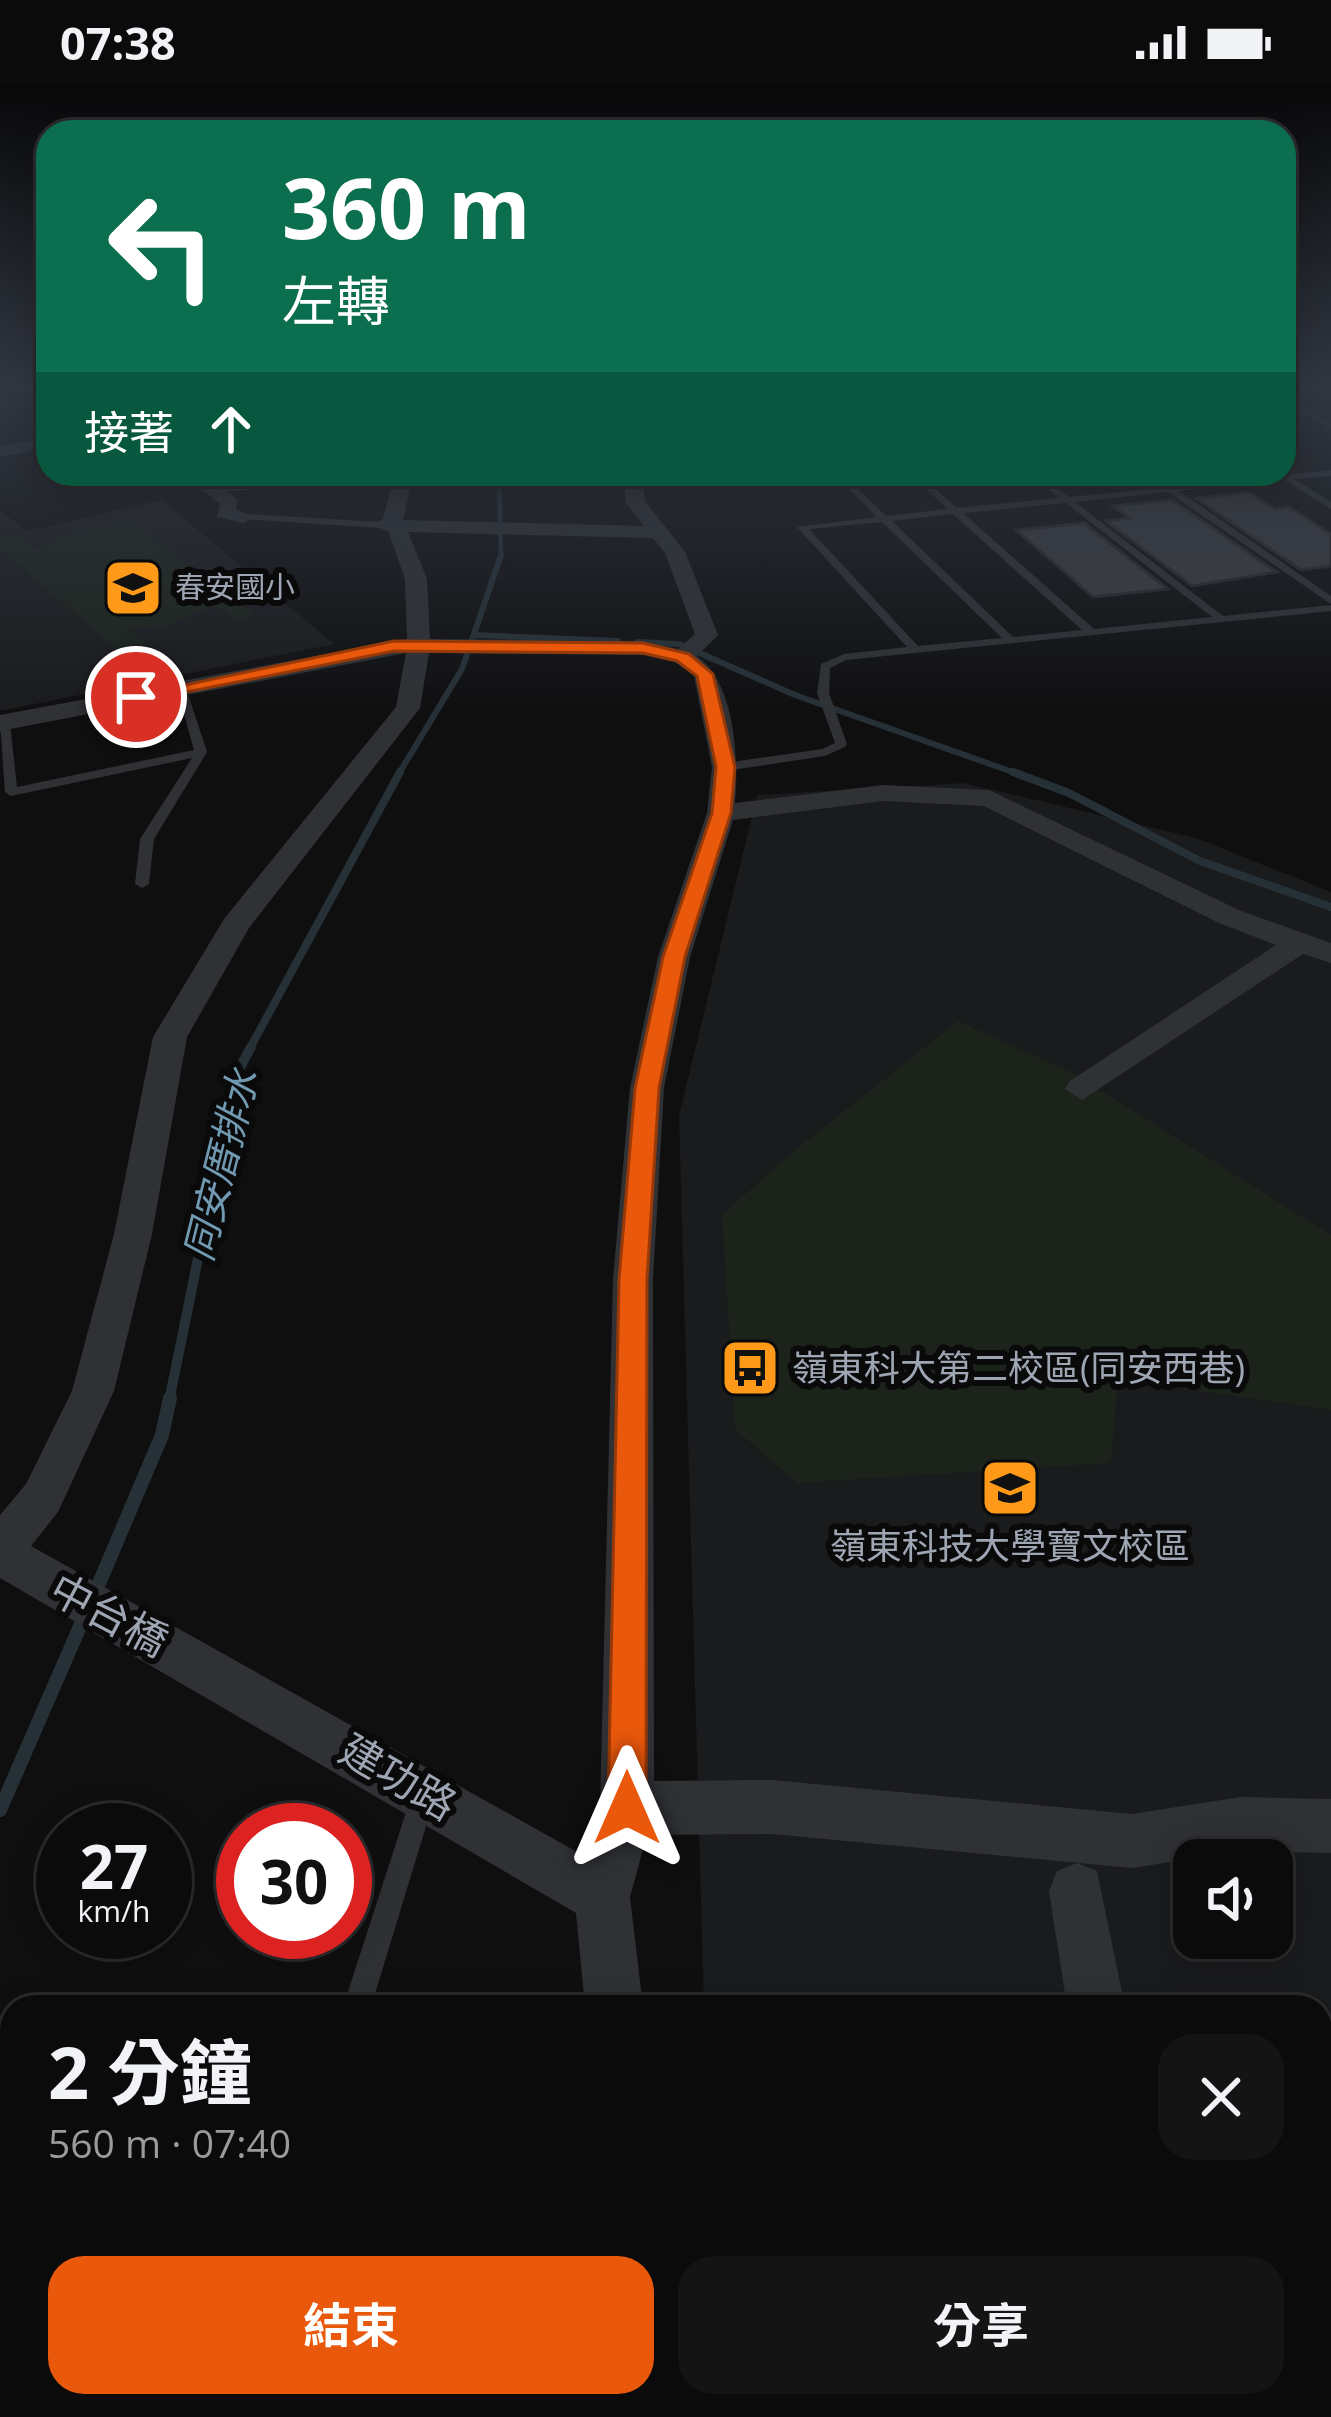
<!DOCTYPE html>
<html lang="zh-TW">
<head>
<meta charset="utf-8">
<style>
	:root { --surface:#0b0b0c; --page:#141415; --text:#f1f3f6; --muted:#9a9b9d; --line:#2b2b2d; --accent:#ea580c }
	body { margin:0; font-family:"Open Sans","Noto Sans TC",sans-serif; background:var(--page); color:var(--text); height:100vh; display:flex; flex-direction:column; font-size:45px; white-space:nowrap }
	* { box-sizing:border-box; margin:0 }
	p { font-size:39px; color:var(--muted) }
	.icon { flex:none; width:66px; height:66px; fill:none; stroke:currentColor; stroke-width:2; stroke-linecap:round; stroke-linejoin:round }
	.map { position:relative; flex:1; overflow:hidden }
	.panel { position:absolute; left:0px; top:1911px; width:1332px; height:423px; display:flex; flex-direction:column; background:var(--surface); border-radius:36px 36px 0 0; box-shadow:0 6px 30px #0003,0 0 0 3px var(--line) }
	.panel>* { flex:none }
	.banner { position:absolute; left:36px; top:36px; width:1260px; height:366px; border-radius:36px; box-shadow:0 6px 30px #0003,0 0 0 3px var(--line); background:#0b6e4f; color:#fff; overflow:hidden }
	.fabs { position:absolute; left:1173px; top:1755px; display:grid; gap:24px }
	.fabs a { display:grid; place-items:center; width:120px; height:120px; border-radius:24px; background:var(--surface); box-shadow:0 6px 30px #0003,0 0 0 3px var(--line); font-size:60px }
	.speed { position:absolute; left:36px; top:1719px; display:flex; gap:24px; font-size:60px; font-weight:700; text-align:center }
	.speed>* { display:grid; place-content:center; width:156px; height:156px; border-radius:50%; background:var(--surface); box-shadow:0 6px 30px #0003,0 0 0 3px var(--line); line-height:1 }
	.speed small { font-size:30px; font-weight:400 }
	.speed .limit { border:18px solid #d22; background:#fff; color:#111 }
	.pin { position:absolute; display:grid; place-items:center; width:102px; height:102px; color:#fff; margin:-51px; border:6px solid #fff; border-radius:50%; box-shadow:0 3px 12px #0007 }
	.me { position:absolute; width:132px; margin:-66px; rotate:0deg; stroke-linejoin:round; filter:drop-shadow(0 0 9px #0008) }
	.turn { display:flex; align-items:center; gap:42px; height:252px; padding:0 48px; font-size:54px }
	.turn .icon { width:156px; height:156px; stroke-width:2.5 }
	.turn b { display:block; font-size:84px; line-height:102px }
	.then { display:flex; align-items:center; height:114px; padding:0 48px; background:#0003; gap:24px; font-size:45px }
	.round { display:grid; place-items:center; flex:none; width:126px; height:126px; border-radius:36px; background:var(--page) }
	.overview { display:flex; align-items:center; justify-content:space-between; height:204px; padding:0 48px }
	h1 { font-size:72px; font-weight:700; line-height:90px }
	.action { display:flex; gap:24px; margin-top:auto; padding:24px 48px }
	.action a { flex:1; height:138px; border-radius:36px; background:var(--accent); color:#fff; font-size:48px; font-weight:700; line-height:138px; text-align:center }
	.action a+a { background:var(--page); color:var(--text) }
	.status { display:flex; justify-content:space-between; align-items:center; height:84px; padding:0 60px; background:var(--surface); direction:ltr }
	.status svg { height:33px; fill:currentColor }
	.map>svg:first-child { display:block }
	.built { fill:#1a1b1d; fill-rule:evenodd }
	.green { fill:#1b231b }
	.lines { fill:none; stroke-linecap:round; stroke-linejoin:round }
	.stream-far4 { stroke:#263137; stroke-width:4.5 }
	.stream-far3 { stroke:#263137; stroke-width:6 }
	.stream-far2 { stroke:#263137; stroke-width:8 }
	.stream-far1 { stroke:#263137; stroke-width:10 }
	.stream { stroke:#263137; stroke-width:14 }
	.building { fill:#3c3e43; stroke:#28292c; stroke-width:3 }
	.service { fill:#2f3135; fill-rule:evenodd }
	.minor { fill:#2f3135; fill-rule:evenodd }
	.route { fill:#ea580c; stroke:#983908; stroke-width:3 }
	.labels { text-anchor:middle; stroke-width:12; stroke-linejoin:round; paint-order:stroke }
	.far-poi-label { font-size:30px; fill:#9ea6b3; stroke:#0a0a0b; text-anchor:start }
	.poi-label { font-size:36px; fill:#9ea6b3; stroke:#0a0a0b; text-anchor:start }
	.water-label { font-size:39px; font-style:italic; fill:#719ab2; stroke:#0a0a0b }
	.near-street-label { font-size:42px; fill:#9ea6b3; stroke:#0a0a0b }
</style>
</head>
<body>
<div class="status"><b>07:38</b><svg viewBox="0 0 49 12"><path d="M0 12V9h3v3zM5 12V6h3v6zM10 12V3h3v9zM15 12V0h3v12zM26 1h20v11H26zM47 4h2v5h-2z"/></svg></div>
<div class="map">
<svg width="1331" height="2333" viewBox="0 0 1331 2333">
	<rect width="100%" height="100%" fill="#0f0f10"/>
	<g class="built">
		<path d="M162,416L334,560L0,627V426L27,447Z"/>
		<path d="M964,699L1196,754L1331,808V2333H1291L1285,2322H1320V1923H704L679,1032L757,711ZM1194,1776H1272V1854H1194Z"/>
	</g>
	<g class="green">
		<path d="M121,442L138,443L255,531L237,536L216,520L166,543L128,544L147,560L120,568L0,465V455L17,451L34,466L78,448Z"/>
		<path d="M958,937L1073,989L1331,1151V1326L1118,1295L1111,1379L797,1399L735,1345L722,1131L795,1066Z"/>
	</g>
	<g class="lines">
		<path class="stream-far4" d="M499,390L501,474"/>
		<g class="stream-far3">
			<path d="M475,551L618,557"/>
			<path d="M637,558L679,560L795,611L1021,691"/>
			<path d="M398,691L462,585L501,471"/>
		</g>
		<g class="stream-far2">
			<path d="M1013,688L1069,709L1200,777L1331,823"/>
			<path d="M249,966L400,688"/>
		</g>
		<path class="stream-far1" d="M169,1317L235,993L251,963"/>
		<g class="stream">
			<path d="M95,1509L162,1351L170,1314"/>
			<path d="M0,1726L85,1531"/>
		</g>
	</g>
	<g class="building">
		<path d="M1249,408L1275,425L1289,423L1331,450V482L1301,486L1196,414Z"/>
		<path d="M1172,416L1277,488L1192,502L1106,437L1130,434L1113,422Z"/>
		<path d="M1084,439L1168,505L1093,513L1016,446Z"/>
	</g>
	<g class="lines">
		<g class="service">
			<path d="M1284,314L1331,339V344L1284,319Z"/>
			<path d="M1331,386V392L1294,395L1331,418V425L1284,396L1179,407L1331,512V520L1168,408L1075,418L1223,532L1331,521V527L846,576L830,584L829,609L847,660L845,663L825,672L725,687L719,683L725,679L822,665L835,659L817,609L821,580L844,570L907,563L797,443L877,433L834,390H843L886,432L948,425L909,390H918L957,424L1059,414L1030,390H1039L1069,413L1162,404L1144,390H1154L1172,403ZM1066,419L1212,533L1094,545L963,429ZM953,430L1082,546L1013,553L892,437ZM882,438L1002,554L918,562L809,445Z"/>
			<path d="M271,399L274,404L213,408L209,405Z"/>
			<path d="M244,430L382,438L387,441L382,444L241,435Z"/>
			<path d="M176,602L186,604L207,668L154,755L149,800L142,804L135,800L140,755L192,674L11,712L5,708L0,637L10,639L17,703L194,666Z"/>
			<path d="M422,1704L431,1707L434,1716L371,1923H343L410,1716L413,1707Z"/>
			<path d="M212,2322H244L240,2333H208Z"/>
		</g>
		<g class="minor">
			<path d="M48,353V363L0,373V363Z"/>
			<path d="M183,390H204L237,415L236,425L254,433L244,439L217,433L220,420Z"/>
			<path d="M395,390H413L403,436L644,442L625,418V390H643L645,417L685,468L718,551L697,572C735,599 739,675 735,719L883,701L989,706L1241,827L1331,859V879L1303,870L1082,1016L1065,1005L1070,997L1276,861L1219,839L984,722L883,717L733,736L690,873L664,1004L653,1195L654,1697L772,1696L1132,1730L1241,1713L1331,1715V1769L1241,1767L1132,1784L772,1750L647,1751L630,1813L643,1923H585L576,1829L0,1494V1431L26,1400L72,1307L114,1150L153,953L224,835L396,623L406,569L0,647V631L407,555L405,495L388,447L372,441L383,435ZM408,448L653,454L665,469L695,550L678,565L643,557L430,555L427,495ZM429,569L643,571L675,578L694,592L712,683L707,729L658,873L630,1004L613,1195L600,1724L586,1773L31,1462L58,1428L114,1307L152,1150L187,953L249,844L420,624Z"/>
			<path d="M553,390H571V399L555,403Z"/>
			<path d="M1077,1779L1097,1787L1125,1923H1067L1049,1807L1057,1787Z"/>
			<rect x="580" y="2322" width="70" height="11"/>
		</g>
	</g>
	<linearGradient id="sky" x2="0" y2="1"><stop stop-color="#080809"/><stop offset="0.48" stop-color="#313742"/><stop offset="1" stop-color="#313742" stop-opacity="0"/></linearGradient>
	<rect width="1331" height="630" fill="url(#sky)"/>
	<path class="route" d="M394,557L643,559L689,570L713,590L735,683L731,729L685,873L659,1004L647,1196L646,1724L640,1737L627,1742L614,1737L608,1724L619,1196L635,1004L663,873L712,729L716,683L697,592L677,577L643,569L394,567L136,618L128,613Z"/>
	<defs>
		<g id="school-square" transform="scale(3)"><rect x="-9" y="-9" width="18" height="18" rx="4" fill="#ff9a18" stroke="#0a0a0b"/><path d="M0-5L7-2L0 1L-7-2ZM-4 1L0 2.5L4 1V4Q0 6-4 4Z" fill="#111"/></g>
		<g id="bus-square" transform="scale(3)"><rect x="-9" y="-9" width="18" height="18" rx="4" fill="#ff9a18" stroke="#0a0a0b"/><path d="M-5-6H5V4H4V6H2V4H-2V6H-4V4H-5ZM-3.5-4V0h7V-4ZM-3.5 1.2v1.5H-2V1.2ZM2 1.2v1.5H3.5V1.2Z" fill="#111"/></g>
		<g id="university-square" transform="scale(3)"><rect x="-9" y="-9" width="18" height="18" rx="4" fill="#ff9a18" stroke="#0a0a0b"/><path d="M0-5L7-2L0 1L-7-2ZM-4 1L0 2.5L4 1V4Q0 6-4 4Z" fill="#111"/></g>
	</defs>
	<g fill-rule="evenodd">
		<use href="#school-square" x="133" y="504"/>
		<use href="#bus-square" x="750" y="1284"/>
		<use href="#university-square" x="1010" y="1404"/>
	</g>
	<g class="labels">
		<g class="far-poi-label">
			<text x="175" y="514">春安國小</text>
		</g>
		<g class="poi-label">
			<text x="792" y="1297">嶺東科大第二校區(同安西巷)</text>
			<text x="1010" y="1475" text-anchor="middle">嶺東科技大學寶文校區</text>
		</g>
		<g class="water-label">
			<text transform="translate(221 1081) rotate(-76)" y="14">同安厝排水</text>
		</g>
		<g class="near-street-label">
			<text transform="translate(109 1531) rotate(28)" y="15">中台橋</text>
			<text transform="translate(398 1693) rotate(30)" y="15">建功路</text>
		</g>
	</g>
</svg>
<div class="fabs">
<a><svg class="icon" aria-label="sound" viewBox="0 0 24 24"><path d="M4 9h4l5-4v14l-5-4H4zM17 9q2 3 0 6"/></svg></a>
</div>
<div class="speed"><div>27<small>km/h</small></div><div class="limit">30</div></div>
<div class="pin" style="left:136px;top:613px;background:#d93025"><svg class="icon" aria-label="arrive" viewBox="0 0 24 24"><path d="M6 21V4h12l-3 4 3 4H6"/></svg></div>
<svg class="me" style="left:627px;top:1724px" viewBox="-20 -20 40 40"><path d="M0-17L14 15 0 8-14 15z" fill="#ea580c" stroke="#fff" stroke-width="4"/></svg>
<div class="banner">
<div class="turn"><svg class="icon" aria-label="left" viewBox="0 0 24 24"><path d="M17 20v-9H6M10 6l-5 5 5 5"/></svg><div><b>360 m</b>左轉</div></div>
<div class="then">接著<svg class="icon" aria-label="ahead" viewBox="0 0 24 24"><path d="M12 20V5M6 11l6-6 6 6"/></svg></div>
</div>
<section class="panel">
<div class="overview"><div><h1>2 分鐘</h1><p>560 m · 07:40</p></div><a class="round"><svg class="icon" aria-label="close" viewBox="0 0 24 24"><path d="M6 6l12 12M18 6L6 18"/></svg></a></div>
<div class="action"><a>結束</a><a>分享</a></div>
</section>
</div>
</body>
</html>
